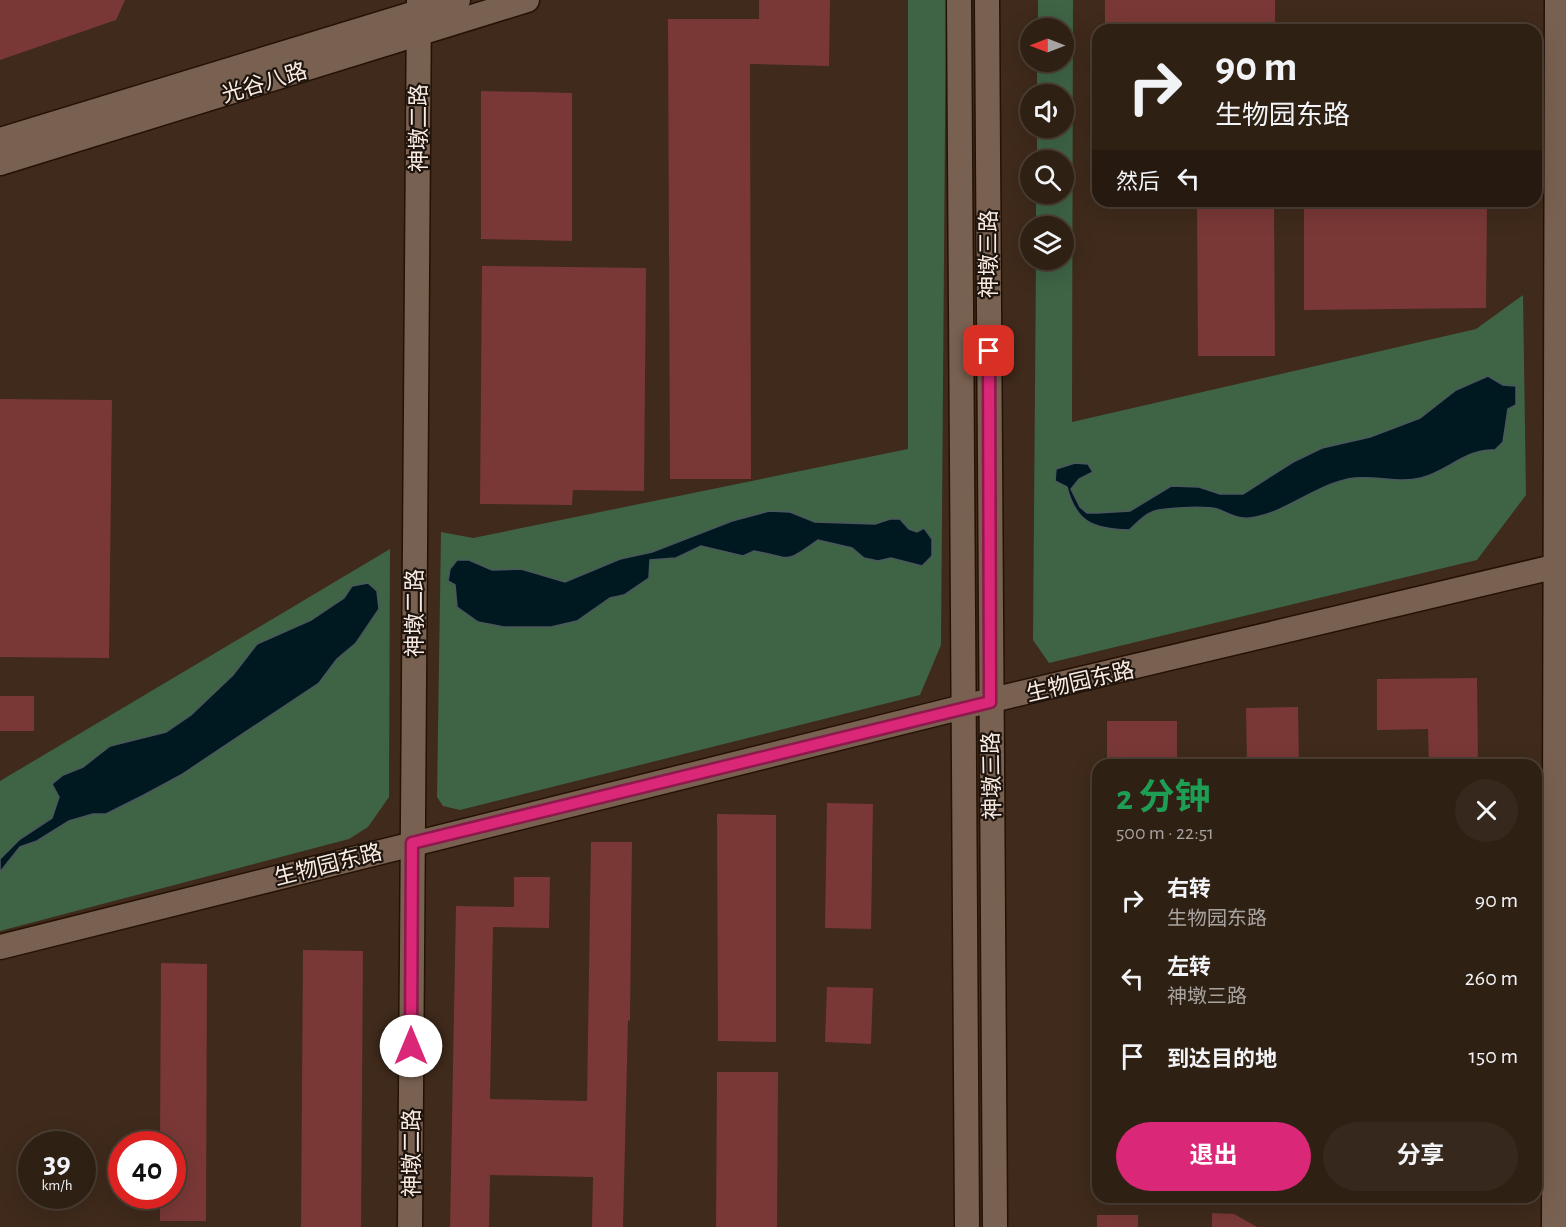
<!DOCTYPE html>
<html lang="zh">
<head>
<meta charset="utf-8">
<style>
	:root { --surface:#2f2014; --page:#37281d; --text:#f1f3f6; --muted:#a7a3a0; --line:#4a3e34; --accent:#db2777 }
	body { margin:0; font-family:"Alegreya Sans","Noto Sans SC",sans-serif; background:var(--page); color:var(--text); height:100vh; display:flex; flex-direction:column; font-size:22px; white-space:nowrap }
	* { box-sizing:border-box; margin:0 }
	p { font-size:20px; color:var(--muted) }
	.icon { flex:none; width:33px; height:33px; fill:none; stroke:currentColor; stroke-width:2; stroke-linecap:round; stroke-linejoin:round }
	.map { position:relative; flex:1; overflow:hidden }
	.panel { position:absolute; left:1092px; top:759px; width:450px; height:444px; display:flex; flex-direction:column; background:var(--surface); border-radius:18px; box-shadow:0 6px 24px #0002,0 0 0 2px var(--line) }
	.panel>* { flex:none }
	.banner { position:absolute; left:1092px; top:24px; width:450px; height:183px; border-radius:18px; box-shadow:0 6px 24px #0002,0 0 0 2px var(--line); background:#2f2014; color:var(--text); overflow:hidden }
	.needle { width:39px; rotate:270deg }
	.buttons { position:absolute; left:1020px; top:18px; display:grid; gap:12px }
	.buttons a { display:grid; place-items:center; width:54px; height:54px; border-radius:50%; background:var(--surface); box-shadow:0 6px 24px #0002,0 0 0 2px var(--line); font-size:30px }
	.speed { position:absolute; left:18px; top:1131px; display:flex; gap:12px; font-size:30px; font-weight:700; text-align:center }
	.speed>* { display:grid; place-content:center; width:78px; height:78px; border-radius:50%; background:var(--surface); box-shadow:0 6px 24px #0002,0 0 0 2px var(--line); line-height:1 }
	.speed small { font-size:15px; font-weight:400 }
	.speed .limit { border:9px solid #d22; background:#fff; color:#111 }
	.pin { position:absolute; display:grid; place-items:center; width:51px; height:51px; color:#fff; margin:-26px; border-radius:12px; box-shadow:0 3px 9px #0006 }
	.me { position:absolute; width:66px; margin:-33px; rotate:0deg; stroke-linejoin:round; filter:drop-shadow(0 0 4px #0008) }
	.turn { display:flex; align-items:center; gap:21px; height:126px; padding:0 24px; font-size:27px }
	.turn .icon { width:78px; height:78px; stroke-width:2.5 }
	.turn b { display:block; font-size:42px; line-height:51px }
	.then { display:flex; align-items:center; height:57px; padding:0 24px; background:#0003; gap:12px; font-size:22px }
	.round { display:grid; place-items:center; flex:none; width:63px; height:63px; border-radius:32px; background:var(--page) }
	.summary { display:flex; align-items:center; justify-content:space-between; height:102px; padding:0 24px }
	h1 { font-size:36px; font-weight:700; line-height:45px; color:#1e9e55 }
	.cta { display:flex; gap:12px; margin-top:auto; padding:12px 24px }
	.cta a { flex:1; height:69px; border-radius:36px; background:var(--accent); color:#fff; font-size:24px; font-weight:700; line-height:69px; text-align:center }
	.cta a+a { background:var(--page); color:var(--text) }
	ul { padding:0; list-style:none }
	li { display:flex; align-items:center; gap:18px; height:78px; padding:0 24px }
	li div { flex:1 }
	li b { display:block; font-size:22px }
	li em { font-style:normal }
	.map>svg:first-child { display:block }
	.green { fill:#3e6345 }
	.water { fill:#001921; stroke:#4b585b; stroke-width:1.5 }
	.building { fill:#793836 }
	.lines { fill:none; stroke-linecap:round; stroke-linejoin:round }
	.secondary-casing { stroke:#251205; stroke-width:27 }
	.secondary { stroke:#796151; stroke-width:24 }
	.route-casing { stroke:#8e194d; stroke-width:15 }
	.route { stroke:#db2777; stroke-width:10 }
	.labels { text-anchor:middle; stroke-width:4.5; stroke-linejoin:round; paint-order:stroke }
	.street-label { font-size:22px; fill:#faece3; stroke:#1e150e }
</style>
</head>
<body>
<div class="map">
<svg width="1566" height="1227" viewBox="0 0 1566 1227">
	<rect width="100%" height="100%" fill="#3f2a1b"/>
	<g class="green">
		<path d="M908,0H946L941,645L920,695L460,810L443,806L437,797L441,532L473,538L908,449Z"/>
		<path d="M1038,0H1073L1072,422L1476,329L1523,295L1526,495L1477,560L1049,663L1033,640L1036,260H1064V226H1036V194H1064V160H1037V128H1064V94H1037V62H1064V28H1038Z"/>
		<path d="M390,549L389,797L368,827L349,839L0,931V781Z"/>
	</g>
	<g class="water">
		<path d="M1488,376L1503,385L1516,386V405L1508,409L1503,442L1495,450C1467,448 1448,471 1421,478C1396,484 1372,474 1348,479C1315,486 1289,510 1256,517C1240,521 1231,514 1217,509C1207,506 1159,507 1150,513C1142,517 1135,525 1129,530C1094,529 1076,523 1067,487L1055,481L1056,469L1075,463L1088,464L1093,472L1079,479L1071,489L1080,507L1087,513H1097L1130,511L1171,486L1199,487L1220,494H1243L1293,462L1322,448L1370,437L1420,418L1456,390Z"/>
		<path d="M769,511L790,512L815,522L875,524L890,519H900L909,529L917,532L924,528L932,539V556L922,566L891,558L878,561L864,558L852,548L818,540C783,565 793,558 754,551L743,556L701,546L676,558L650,560L649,578L624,595L610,598L577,621L551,627H504L478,622L457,607L455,585L448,581L450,569L457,560H469L492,570L521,569L565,582L620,559L652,552L732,521Z"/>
		<path d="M368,583L377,591L379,609L356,643L337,659L319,683L181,775L144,795L106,814H93L69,821L37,841L20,847L0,872V859L20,839L52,818L59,797L52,784L63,775L83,767L110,746L166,732L191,715L233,675L257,644L311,620L344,598L352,586Z"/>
	</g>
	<g class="building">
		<path d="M0,0H125L116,20L0,60Z"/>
		<path d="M759,0H830L829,66L750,64L751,479H670L668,19H759Z"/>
		<rect x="1105" y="0" width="170" height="30"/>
		<path d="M481,91L572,93V241L481,239Z"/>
		<path d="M1197,201H1274L1275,356H1198Z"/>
		<path d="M1304,201H1487L1486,308L1304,310Z"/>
		<path d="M482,266L646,268L644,491L573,490L572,505L480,504Z"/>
		<path d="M0,399L112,400L109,658L0,657Z"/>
		<path d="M1477,678L1478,765H1429L1428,729L1377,730V679Z"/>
		<rect x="0" y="696" width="34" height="35"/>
		<path d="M1298,707L1299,765H1247L1246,708Z"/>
		<rect x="1107" y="721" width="70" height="44"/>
		<path d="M827,803L873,804L871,929L825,928Z"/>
		<path d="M717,814L776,815V1042L718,1041Z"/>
		<path d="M591,842H632L630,1021L628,1020L623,1227H592L593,1177L490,1175L489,1227H450L456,906L514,907V877H550L549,928L493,927L490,1099L587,1101Z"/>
		<path d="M303,950L363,951L361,1227H301Z"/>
		<path d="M161,963L207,964L206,1221H160V1196H172V1144H160Z"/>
		<path d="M827,987L873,988L871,1044L825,1042Z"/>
		<path d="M717,1072H778L777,1227H716Z"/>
		<path d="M1212,1213L1234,1214L1257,1227H1212Z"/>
		<rect x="1097" y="1215" width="41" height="12"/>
	</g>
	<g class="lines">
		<g class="secondary-casing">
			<g id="secondary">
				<path d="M959,0L967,1227"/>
				<path d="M987,0L995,1227"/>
				<path d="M0,140L458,0"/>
				<path d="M0,163L527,0"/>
				<path d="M0,947L963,707L1566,564"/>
				<path d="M410,1227L419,0"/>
				<path d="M1554,1227L1557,0"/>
			</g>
		</g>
		<use href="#secondary" class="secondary"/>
	</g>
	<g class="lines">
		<g class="route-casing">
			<path id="route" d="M411,1046L412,843L990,702L989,351"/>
		</g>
		<use href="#route" class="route"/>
	</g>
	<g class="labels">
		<g class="street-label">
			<text transform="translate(264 82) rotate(-17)" y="8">光谷八路</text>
			<text transform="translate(418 128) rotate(-90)" y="8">神墩二路</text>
			<text transform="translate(988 254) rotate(-90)" y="8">神墩三路</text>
			<text transform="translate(414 613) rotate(-90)" y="8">神墩二路</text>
			<text transform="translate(1080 681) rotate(-13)" y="8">生物园东路</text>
			<text transform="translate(991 776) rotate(-91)" y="8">神墩三路</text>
			<text transform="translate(328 864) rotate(-14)" y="8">生物园东路</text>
			<text transform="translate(411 1153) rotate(-90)" y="8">神墩二路</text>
		</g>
	</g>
</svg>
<div class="buttons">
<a><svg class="needle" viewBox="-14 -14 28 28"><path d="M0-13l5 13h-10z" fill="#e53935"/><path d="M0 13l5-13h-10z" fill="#a7a3a0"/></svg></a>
<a><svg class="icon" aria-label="sound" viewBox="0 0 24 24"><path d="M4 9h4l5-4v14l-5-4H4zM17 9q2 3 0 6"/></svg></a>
<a><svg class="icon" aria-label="search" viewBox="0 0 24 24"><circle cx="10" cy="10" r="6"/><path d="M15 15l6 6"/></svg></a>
<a><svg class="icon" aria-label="layers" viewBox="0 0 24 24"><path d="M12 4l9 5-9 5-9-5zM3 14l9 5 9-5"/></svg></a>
</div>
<div class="speed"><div>39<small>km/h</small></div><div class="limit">40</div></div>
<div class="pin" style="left:989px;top:351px;background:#d93025"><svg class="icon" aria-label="arrive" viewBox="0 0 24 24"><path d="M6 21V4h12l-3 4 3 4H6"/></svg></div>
<svg class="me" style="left:411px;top:1046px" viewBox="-20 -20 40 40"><circle r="19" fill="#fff"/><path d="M0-13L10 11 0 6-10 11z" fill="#db2777"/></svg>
<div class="banner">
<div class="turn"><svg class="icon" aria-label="right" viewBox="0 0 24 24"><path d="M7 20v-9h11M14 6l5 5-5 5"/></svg><div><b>90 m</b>生物园东路</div></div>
<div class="then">然后<svg class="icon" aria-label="left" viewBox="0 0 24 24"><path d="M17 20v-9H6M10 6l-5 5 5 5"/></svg></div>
</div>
<section class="panel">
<div class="summary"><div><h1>2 分钟</h1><p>500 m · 22:51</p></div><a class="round"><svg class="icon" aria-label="close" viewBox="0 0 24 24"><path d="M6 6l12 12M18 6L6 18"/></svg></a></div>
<ul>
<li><svg class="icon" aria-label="right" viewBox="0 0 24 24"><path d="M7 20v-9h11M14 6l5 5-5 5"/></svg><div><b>右转</b><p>生物园东路</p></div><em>90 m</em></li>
<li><svg class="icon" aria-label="left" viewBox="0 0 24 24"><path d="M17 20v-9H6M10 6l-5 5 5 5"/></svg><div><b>左转</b><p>神墩三路</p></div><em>260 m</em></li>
<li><svg class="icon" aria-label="arrive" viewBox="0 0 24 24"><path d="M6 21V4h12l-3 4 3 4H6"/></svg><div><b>到达目的地</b></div><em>150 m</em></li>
</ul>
<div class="cta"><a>退出</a><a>分享</a></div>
</section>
</div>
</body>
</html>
